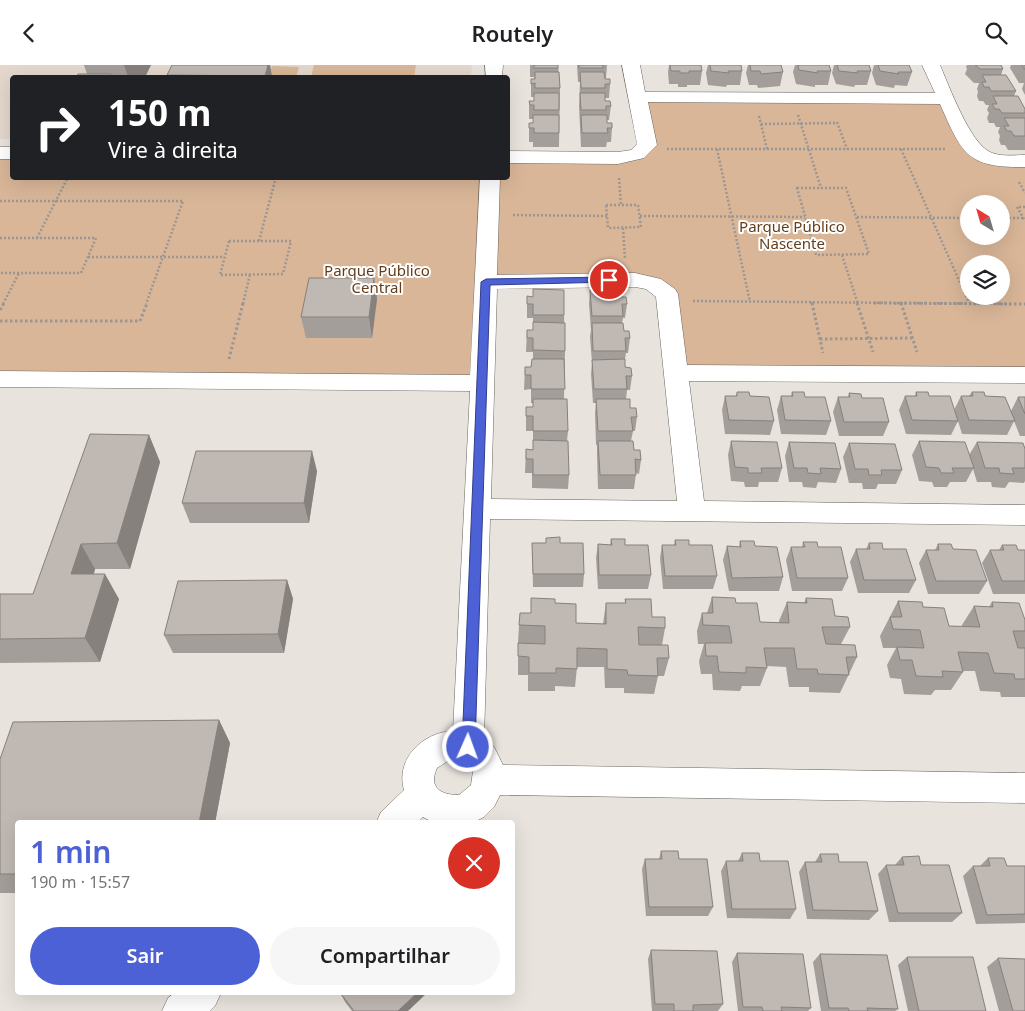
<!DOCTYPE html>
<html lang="pt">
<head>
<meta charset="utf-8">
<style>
	:root { --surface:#fff; --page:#f6f6f6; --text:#202124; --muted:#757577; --accent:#4d61d6 }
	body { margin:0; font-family:"Noto Sans",sans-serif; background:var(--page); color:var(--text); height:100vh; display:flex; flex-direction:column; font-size:19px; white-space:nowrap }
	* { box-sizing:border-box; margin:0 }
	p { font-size:16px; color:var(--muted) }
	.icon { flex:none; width:28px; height:28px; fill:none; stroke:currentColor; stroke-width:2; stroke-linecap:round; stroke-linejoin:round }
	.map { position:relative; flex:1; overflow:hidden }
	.panel { position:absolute; left:15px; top:755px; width:500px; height:175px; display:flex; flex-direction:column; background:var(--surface); border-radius:5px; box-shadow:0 5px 20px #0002 }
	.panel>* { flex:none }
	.guide { position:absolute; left:10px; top:10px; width:500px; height:105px; border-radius:5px; box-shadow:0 5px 20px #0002; background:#202124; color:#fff; overflow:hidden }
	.needle { width:32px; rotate:323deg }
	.fabs { position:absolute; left:960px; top:130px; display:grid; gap:10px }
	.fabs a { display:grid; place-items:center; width:50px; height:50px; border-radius:50%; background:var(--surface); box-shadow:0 5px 20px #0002; font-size:25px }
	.pin { position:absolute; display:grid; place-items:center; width:42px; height:42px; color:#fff; margin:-21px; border:2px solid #fff; border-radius:50%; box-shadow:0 1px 5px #0007 }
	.me { position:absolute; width:55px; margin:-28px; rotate:2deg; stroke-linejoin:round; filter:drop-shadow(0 0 4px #0008) }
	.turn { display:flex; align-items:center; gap:18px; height:105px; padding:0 15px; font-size:22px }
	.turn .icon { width:65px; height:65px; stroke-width:2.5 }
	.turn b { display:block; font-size:35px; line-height:42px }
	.round { display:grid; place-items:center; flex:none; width:52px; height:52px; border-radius:26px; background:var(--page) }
	.headline { display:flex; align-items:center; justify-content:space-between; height:85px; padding:0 15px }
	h1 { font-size:30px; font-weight:600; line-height:38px; color:var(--accent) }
	.primary-button { display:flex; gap:10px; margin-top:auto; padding:10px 15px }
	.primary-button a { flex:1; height:58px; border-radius:30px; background:var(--accent); color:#fff; font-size:20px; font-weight:600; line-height:58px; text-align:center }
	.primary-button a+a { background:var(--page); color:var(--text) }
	header { display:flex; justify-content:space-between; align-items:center; height:65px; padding:0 15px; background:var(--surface); font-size:22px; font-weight:600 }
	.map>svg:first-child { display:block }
	.built { fill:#e4d7cc }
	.green { fill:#d9b698; fill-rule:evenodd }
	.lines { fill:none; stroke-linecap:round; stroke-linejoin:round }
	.minor-casing { stroke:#6b6560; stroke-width:1 }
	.path-far1 { stroke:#9b9692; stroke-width:2.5; stroke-dasharray:2 2; stroke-linecap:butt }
	.path { stroke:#9b9692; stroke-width:3; stroke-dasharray:2.5 2.5; stroke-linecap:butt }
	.minor { fill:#fff; fill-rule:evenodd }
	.wall { fill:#a49e9a }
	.shaded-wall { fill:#86817d }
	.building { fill:#bfb8b3; stroke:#86817d }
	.route { fill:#4d61d6; stroke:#323f8b }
	.labels { text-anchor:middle; stroke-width:4; stroke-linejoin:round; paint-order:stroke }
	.far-park-label { font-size:15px; fill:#643e1a; stroke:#fff }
</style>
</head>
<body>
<header><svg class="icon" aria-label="back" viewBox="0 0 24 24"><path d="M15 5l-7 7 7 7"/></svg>Routely<svg class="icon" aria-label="search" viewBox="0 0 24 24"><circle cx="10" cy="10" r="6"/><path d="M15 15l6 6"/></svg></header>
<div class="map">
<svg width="1025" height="946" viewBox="0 0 1025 946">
	<rect width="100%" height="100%" fill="#e9e3dd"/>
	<path class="built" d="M0,0H472L471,12H12V74H0Z"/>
	<g class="green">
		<path d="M314,0H416L414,12H311Z"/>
		<path d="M272,1L299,2L296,12H269Z"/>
		<path d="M638,32L947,34L980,90L1025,96V310L676,308L653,219L486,217L482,318L0,314V88H12V112H508V92L618,93L637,89ZM969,139H1001V171H969ZM969,199H1001V231H969Z"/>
	</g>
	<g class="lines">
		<g class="minor-casing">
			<g id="minor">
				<path d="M485,0H503L502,12H486Z"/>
				<path d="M622,0H640L645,27L935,28L922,0H940C949,21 970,78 990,87C1000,92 1014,90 1025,90V102C967,103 962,89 940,39L648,37L657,80L644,93L618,99L508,98V86L618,87L631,85L637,79Z"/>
				<rect x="0" y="82" width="12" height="12"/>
				<path d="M480,112H500L497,210L635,208L661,214L675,224L678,229L687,300L1025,302V318L689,316L704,436L1025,440V460L490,454L484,675L494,682L503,700L1025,708V738L500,730L494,742L484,752L472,758H434L423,752L417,758H376L381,747L404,725C395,694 423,667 453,666L470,326L0,322V306L470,310ZM635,222L646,224L656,232L677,436L491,434L497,224ZM462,695L473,706L471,720L459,730C441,730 428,723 437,703L448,696Z"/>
				<path d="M174,928H221L215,941L210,946H162L168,933Z"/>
			</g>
		</g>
		<g class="path-far1">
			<path d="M798,50L821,123"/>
			<path d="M759,51L767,84"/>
			<path d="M837,57L847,84"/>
			<path d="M761,59L837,58"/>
			<path d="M667,84H946"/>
			<path d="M717,84L750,237"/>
			<path d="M901,84L969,238"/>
			<path d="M619,113L621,140"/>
			<path d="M1019,117L1025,128"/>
			<path d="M797,123H846L869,189L816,190Z"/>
			<path d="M0,136H183L146,239"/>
			<path d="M606,140H638L641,162L608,163Z"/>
			<path d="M1025,142H1017L1025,156"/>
			<path d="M513,150L607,151"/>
			<path d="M640,151L805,152"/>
			<path d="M857,152L969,153"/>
			<path d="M1001,153H1023"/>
			<path d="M623,163L625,194"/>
			<path d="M0,173H96L81,208H0"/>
			<path d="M37,173L68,112"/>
			<path d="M229,176H291L283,209L220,210Z"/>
			<path d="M259,176L276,112"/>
			<path d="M842,190L858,239"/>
			<path d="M88,192H224"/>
			<path d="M693,236L1012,239"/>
			<path d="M812,237V239"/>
			<path d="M3,239L19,208"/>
			<path d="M243,239L250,209"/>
		</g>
		<g class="path">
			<path d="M812,238L823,288"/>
			<path d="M857,238L873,287"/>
			<path d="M874,238L1025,239"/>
			<path d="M901,238L917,287"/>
			<path d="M0,245L4,238"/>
			<path d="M0,256H140L147,238"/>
			<path d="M820,274L913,273"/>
			<path d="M229,294L243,238"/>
		</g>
		<use href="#minor" class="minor"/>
	</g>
	<g class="wall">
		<path d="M84,0H151L145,12H76L87,9Z"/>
		<path d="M172,0H270L272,12H167V10Z"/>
		<path d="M530,0H558L560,23L559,82H533V77H529V58H533V54H529V36H534V32H531V14H534V12H530Z"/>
		<path d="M577,0H607L606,13H605V14L610,19L609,33H605V36L611,41L609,55H607V58L612,63L611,77H607L606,82H581L579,42L580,17H578Z"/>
		<path d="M669,0H701L702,6L700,20H687V22H678V19H669L668,7Z"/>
		<path d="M708,0H741L742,6L740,20H727L726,22L708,20L706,8Z"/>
		<path d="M748,0H781L783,7L780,21L758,23L757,20H749L746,8Z"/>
		<path d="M795,0H829L831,6L828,20H815V22L796,19L793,7Z"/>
		<path d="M834,0H869L871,6L867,20H855L854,22L836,19L832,8Z"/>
		<path d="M874,0H909L912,7L907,21L895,20L894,23L876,20L872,8Z"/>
		<path d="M967,0H1001L1003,4L1001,10L1016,26L1014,31L1025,44V85H1008L1005,80H1001L999,75L1000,71L998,67L1000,62H996L994,58H989L987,53L989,48L987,45L989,40H986L983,36H979L977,31L978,27L977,24L979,18H974L965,9L967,4L966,2Z"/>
		<path d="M1011,0H1025V30L1022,24L1024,18H1019L1010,3Z"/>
		<path d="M374,213L377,234L372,273H306L301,252Z"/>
		<path d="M590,225L621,232L627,239L625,253H623L622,258L624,266L630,273L628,288H626L625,294V302L632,311L630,325H627L626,334L630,343L637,352L635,366H633L631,376L634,385L641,395L639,409L636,408L634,424H598L597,390V380H596L595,348L596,338H593L591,309L592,298L590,272L591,265L589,239Z"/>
		<path d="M527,231L564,250L565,286L564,334L568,366L567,376L569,410L568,424L532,423V408H525L526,384L533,385V366H526V342H533V338H531V324L524,325L525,302H531L533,294V287H526L527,265H533V253H527Z"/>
		<path d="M737,327L750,331L774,356L770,370L725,369L722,345L725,331H736Z"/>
		<path d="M792,327L805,332L831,356L826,370L781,369L777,345L781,331H791Z"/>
		<path d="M916,327L929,331L954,345L961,331H969L972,327L985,331L1011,346L1018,332H1025V371H1020L1014,356L1007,370L962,369L958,356L951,370L906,369L899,345L905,331H915Z"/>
		<path d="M849,328L862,333L889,357L883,371H839L833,347L838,332H848Z"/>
		<path d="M149,370L160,397L130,504H95L94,509L119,534L100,597L0,598V529H33Z"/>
		<path d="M731,376L782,403L778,417H759L758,422H745L744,417L731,416L728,390Z"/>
		<path d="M919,376L969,390L977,377L1025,384V416L1024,418L1009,417L1005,423L992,422L991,417H977L973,404L966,417H950L947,422H934L932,417L919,416L912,390Z"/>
		<path d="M789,377L841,404L836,418L818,417L816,423L803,422L802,417H789L785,391Z"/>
		<path d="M849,378L902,405L896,419H878L876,424H863L862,418H849L843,392Z"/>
		<path d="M317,406L309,458H190L182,438Z"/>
		<path d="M611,474L651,510L648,524H598L596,493L598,479L610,480Z"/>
		<path d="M675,475L689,480L717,511L713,524H663L660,493L662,480H674Z"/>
		<path d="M740,476L755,481L783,512L779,526H729L723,495L727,481L739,482Z"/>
		<path d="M803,477L848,513L842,526H792L786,495L791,482H802Z"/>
		<path d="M532,478H560L584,509L583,522H533Z"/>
		<path d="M869,478L883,484L916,515L909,528H858L850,497L856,484H866Z"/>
		<path d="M938,479L987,516L979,529H928L919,498L926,485H935Z"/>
		<path d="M1002,480L1018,485H1025V529H993L982,498L990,485H999Z"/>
		<path d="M287,515L293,534L284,588H173L164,570Z"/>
		<path d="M712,532L736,538L760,557L779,558V556L787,537L804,538L806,533L835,551L850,562L841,579L857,592L840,628L809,627V622H789L786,602L767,601V603L760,621H742L740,626L713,625L712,609H701L699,596L704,579H698L697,566L702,548H707Z"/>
		<path d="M625,534L652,552L665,563L662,580L669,593L664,611H658L654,629L624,628V623H605L604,602H577L575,622L555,621V626H528V610H518V578L519,560L531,548L555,538L576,558L603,559L606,538H625Z"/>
		<path d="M898,536L923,542L949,561L962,562V560L974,541L989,542L992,537L1025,555V632H1001L1000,627L980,626L975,606H963V607L951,625H935L931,630L904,629L901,614L890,613L887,600L896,583H883L880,571Z"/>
		<path d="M219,655L230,678L215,758H18V828H0V694Z"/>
		<path d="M661,786L679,794L713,842L708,851H646L642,804L645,794H659Z"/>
		<path d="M742,788L760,796L796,844L790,854L727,853L721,806L726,796H738Z"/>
		<path d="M820,789L839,797L878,846L869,855L807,854L799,807L805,797H815Z"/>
		<path d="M902,792L921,800L962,848L952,857H889L878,809L886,800H895Z"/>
		<path d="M988,793L1007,801H1025V858L976,859L963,811L973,801H980Z"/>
		<path d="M651,885L723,939L718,946H652L648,894Z"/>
		<path d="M737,888L811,943L808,946H738L732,897Z"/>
		<path d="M820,889L898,944L895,946H821L813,897Z"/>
		<path d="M907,892L986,946H908L898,900Z"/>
		<path d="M998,893L1025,946H999L987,902Z"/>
		<path d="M341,929L408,946H352L345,937Z"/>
	</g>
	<g class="shaded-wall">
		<path d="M124,0H151L145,12H128Z"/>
		<path d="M268,0H270L272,12H265V11Z"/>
		<path d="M374,213L377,234L372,273L369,252Z"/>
		<path d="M149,370L160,397L130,504L117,478Z"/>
		<path d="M312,386L317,406L309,458L304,438Z"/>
		<path d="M81,479L95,504L86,534L71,509Z"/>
		<path d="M105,509L119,534L100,597L85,573Z"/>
		<path d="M287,515L293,534L284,588L278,569Z"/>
		<path d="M219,655L230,678L215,758H199Z"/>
		<path d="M417,928H427L408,946H398Z"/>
	</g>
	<g class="building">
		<path d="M172,0H268L265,11L167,10Z"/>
		<rect x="534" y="0" width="24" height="3"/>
		<rect x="579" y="0" width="24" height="3"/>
		<path d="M670,0H701L702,6H689V8H680V6H671Z"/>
		<path d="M710,0H741L742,6H728L729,8L711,6Z"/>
		<path d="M750,0H781L783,7L761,9L760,6H751Z"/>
		<path d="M798,0H829L831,6H817L818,8L799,5Z"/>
		<path d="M837,0H869L871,6H857L858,8L839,6Z"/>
		<path d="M878,0H909L912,7H898L899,9L880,6Z"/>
		<path d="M975,0H1001L1003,4H980Z"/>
		<path d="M1022,0H1025V4H1024Z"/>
		<path d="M535,7H559L560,23H535V18L531,19V14H535Z"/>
		<path d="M580,7H604L605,14H610V19H605V23H581Z"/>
		<path d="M78,9H111L109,12H76Z"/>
		<path d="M982,10H1006L1016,26H991L989,22H984L982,17H986Z"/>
		<path d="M534,28H559V45H534V40H530L529,36H534Z"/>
		<path d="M580,28H605V36H610L611,41H606V45H581Z"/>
		<path d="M993,31H1018L1025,44V48H1002L999,44H995L992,39H997Z"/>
		<path d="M533,50H559V68H534V63H529V58H533Z"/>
		<path d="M581,50H607V58H612V63H607L608,68H582Z"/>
		<path d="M1004,53H1025V71H1014L1011,66H1007L1004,61H1009Z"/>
		<path d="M309,213H374L369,252H301Z"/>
		<path d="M533,224L564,225V250H533V239H527V231L533,232Z"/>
		<path d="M590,225H620L621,232H626L627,239H622L623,251H592Z"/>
		<path d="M533,257L565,258V286L533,285V273H527V265H533Z"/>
		<path d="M592,258H623L624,266H629L630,273H625L626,286H593Z"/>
		<path d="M532,294H564L565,324H531V310H525V302H531Z"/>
		<path d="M625,294V302L631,303L632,311H626L627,324H594L592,295Z"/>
		<path d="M737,327H749L750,331L769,332L774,356L729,355L725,331H737Z"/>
		<path d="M792,327H804L805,332H825L831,356L785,355L781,331H793Z"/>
		<path d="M916,327H928L929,331H950L958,356L912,355L905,331H917Z"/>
		<path d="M972,327H984L985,331L1005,332L1015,356L969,355L961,331H973Z"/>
		<path d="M849,328L861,329L862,333H883L889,357H844L838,332H850Z"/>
		<path d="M1018,332H1025V349Z"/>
		<path d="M533,334H567L568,366H533V351H526V342H533Z"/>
		<path d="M596,334H630V343H636L637,352H631L633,366H598Z"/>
		<path d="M90,369L149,370L117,478L81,479L71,509H105L85,573L0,574V529H33Z"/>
		<path d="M533,375L568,376L569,410H533V394H526V384L533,385Z"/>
		<path d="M598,376H633L634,385H640L641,395L635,394L636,410H600Z"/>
		<path d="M731,376L777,377L782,403H761L762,408H748V403L735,402Z"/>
		<path d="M919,376L965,377L974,403H952L954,408H941L939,403L926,402Z"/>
		<path d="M789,377L835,378L841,404L820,403L821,409L808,408L807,403H794Z"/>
		<path d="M977,377L1023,378L1025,384V403H1012L1014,409L1000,408L999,403H985Z"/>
		<path d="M849,378L895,379L902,405H881L882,410H869L868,404H855Z"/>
		<path d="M196,386H312L304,438H182Z"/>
		<path d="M560,472V478H583L584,509H533L532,478H546V473Z"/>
		<path d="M611,474H625V480H648L651,510H599L598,479L612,480Z"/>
		<path d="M675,475H689V480H712L717,511H665L662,480H676Z"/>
		<path d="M740,476H754L755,481L777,482L783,512L732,513L727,481L741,482Z"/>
		<path d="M803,477H817L818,482H841L848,513H797L791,482H805Z"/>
		<path d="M869,478H882L883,484H906L916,515H864L856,484H870Z"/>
		<path d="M938,479H951L953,484L976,485L987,516H936L926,485H939Z"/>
		<path d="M1002,480H1016L1018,485H1025V516H1002L990,485H1004Z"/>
		<path d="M287,515L278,569L164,570L178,516Z"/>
		<path d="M712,532L735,533L736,538H757L760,557L789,558L787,537L807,538L806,533L832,534L835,551L848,552L850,562H822L826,579L855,580L857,592H846L849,610L818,609L817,604H797L794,583H764L767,603L746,602V608L719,607L717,591H706L705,578H732L729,561L703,560L702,548H713Z"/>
		<path d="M531,533L555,534V538L576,539V558L606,559V538H626L625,534H651L652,552H665V563L638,562L639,580H668L669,593H657L658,611L628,610L627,605L607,604V584L577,583V604L556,603V608H529V592L518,591V578L545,579V561L519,560L520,548H531Z"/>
		<path d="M898,536L922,537L923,542L944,543L949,561L980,562L974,541L993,542L992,537L1019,538L1025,555V566H1013L1018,583H1025V614H1015L1014,609L994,608L988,588L958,587L963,607L942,606L943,612L916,611L912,595H900L897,582L924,583L920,565L893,564L890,552H902Z"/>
		<path d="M219,655L199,758H18V809H0V694L13,657Z"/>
		<path d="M661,786H678L679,794H707L713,842H649L645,794H662Z"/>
		<path d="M742,788H759L760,796H788L796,844H732L726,796H743Z"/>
		<path d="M820,789H838L839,797H867L878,846L813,845L805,797H822Z"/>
		<path d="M919,791L921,800H949L962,848H898L886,800H904L902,792Z"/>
		<path d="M988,793H1004L1007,801H1025V849L987,850L973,801H990Z"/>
		<path d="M651,885L717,886L723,939L693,940V946H674V939H655Z"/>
		<path d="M737,888L803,889L811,943L781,942L782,946H763L762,942H743Z"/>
		<path d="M820,889L887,890L898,944L867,943L868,946H849L848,943H829Z"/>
		<path d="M907,892H973L986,946H919Z"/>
		<path d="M998,893L1025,894V946H1013Z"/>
		<path d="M343,928H417L398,946H354L341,929Z"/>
	</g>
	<path class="route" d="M609,212L612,213V217L490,220L475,682L473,686L468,688L464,686L462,682L481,217L486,214Z"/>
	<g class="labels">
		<g class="far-park-label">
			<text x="792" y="167">Parque Público<tspan x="792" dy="17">Nascente</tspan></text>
			<text x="377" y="211">Parque Público<tspan x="377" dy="17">Central</tspan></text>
		</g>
	</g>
</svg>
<div class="fabs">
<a><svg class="needle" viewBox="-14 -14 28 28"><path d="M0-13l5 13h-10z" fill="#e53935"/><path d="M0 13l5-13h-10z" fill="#757577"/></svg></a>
<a><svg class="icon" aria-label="layers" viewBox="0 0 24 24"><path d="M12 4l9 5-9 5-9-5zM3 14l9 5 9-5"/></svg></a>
</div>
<div class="pin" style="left:609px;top:215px;background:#d93025"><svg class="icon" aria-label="arrive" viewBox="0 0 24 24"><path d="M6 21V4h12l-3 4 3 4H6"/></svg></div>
<svg class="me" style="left:468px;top:682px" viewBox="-20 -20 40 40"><circle r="17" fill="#4d61d6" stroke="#fff" stroke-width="3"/><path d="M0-11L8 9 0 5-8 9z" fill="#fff"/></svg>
<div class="guide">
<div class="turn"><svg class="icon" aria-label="right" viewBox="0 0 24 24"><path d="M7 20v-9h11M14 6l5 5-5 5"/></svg><div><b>150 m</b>Vire à direita</div></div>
</div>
<section class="panel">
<div class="headline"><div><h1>1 min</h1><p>190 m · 15:57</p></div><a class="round" style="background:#d93025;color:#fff"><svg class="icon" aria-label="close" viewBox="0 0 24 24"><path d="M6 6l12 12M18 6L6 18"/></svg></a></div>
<div class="primary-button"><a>Sair</a><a>Compartilhar</a></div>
</section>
</div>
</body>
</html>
